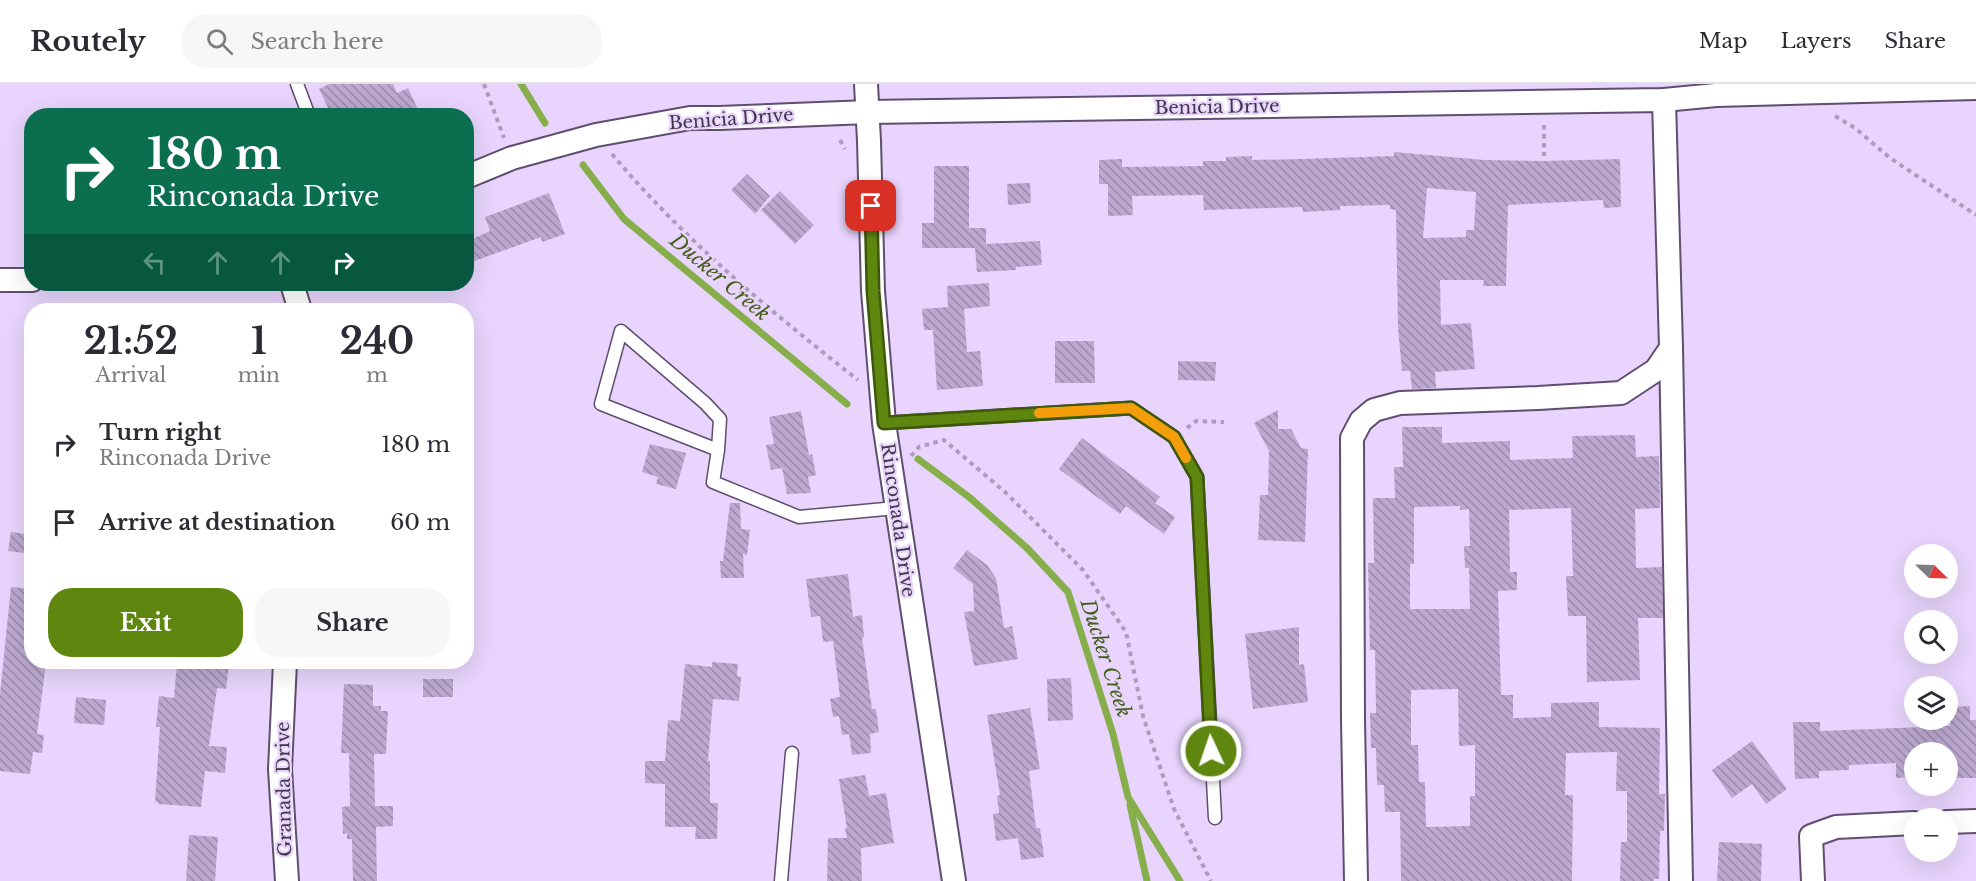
<!DOCTYPE html>
<html lang="en">
<head>
<meta charset="utf-8">
<style>
	:root { --surface:#fff; --page:#f7f7f7; --text:#2b2b33; --muted:#7c7c81; --line:#e1e1e2; --accent:#5f8710 }
	body { margin:0; font-family:"Libre Baskerville",serif; background:var(--page); color:var(--text); height:100vh; display:flex; flex-direction:column; font-size:22px; white-space:nowrap }
	* { box-sizing:border-box; margin:0 }
	p { font-size:20px; color:var(--muted) }
	.icon { flex:none; width:33px; height:33px; fill:none; stroke:currentColor; stroke-width:2; stroke-linecap:round; stroke-linejoin:round }
	.map { position:relative; flex:1; overflow:hidden }
	.drawer { position:absolute; left:24px; top:219px; width:450px; height:366px; display:flex; flex-direction:column; background:var(--surface); border-radius:24px; box-shadow:0 6px 24px #0002 }
	.drawer>* { flex:none }
	.hud { position:absolute; left:24px; top:24px; width:450px; height:183px; border-radius:24px; box-shadow:0 6px 24px #0002; background:#0b6e4f; color:#fff; overflow:hidden }
	.needle { width:39px; rotate:113deg }
	.fabs { position:absolute; left:1904px; top:460px; display:grid; gap:12px }
	.fabs a { display:grid; place-items:center; width:54px; height:54px; border-radius:50%; background:var(--surface); box-shadow:0 6px 24px #0002; font-size:30px }
	.pin { position:absolute; display:grid; place-items:center; width:51px; height:51px; color:#fff; margin:-26px; border-radius:12px; box-shadow:0 3px 9px #0006 }
	.me { position:absolute; width:66px; margin:-33px; rotate:357deg; stroke-linejoin:round; filter:drop-shadow(0 0 4px #0008) }
	.turn { display:flex; align-items:center; gap:21px; height:126px; padding:0 24px; font-size:27px }
	.turn .icon { width:78px; height:78px; stroke-width:2.5 }
	.turn b { display:block; font-size:42px; line-height:51px }
	.lanes { display:flex; align-items:center; height:57px; padding:0 24px; background:#0003; justify-content:center; gap:30px; direction:ltr }
	.lanes .off { opacity:.35 }
	.eta { display:flex; justify-content:space-evenly; align-items:center; height:102px; text-align:center }
	.eta b { font-size:36px; font-weight:700; line-height:42px }
	.cta { display:flex; gap:12px; margin-top:auto; padding:12px 24px }
	.cta a { flex:1; height:69px; border-radius:24px; background:var(--accent); color:#fff; font-size:24px; font-weight:700; line-height:69px; text-align:center }
	.cta a+a { background:var(--page); color:var(--text) }
	ul { padding:0; list-style:none }
	li { display:flex; align-items:center; gap:18px; height:78px; padding:0 24px }
	li div { flex:1 }
	li b { display:block; font-size:22px }
	li em { font-style:normal }
	header { display:flex; align-items:center; gap:36px; box-sizing:border-box; height:84px; padding:0 30px; background:var(--surface); border-bottom:2px solid var(--line) }
	header strong { font-size:28px }
	nav { display:flex; gap:33px; margin-inline-start:auto; font-size:21px }
	.search { width:420px; height:54px; background:var(--page); display:flex; align-items:center; gap:15px; box-sizing:border-box; padding:0 21px; border-radius:24px; color:var(--muted); font-size:22px }
	.map>svg:first-child { display:block }
	.lines { fill:none; stroke-linecap:round; stroke-linejoin:round }
	.stream { stroke:#86ae4b; stroke-width:7 }
	.building { fill:url(#building-back-hatch); fill-rule:evenodd }
	.service-casing { stroke:#5f4e70; stroke-width:15 }
	.minor-casing { stroke:#5f4e70; stroke-width:26 }
	.path { stroke:#ad9dbd; stroke-width:4; stroke-dasharray:4.5 4.5; stroke-linecap:butt }
	.service { stroke:#fff; stroke-width:12 }
	.minor { stroke:#fff; stroke-width:22 }
	.route-casing { stroke:#3e580a; stroke-width:15 }
	.route { stroke:#5f8710; stroke-width:10 }
	.slow { stroke:#f59e0b; stroke-width:10 }
	.labels { text-anchor:middle; stroke-width:4.5; stroke-linejoin:round; paint-order:stroke }
	.street-label { font-size:18px; fill:#3f3747; stroke:#e8d4fc }
	.water-label { font-size:20px; font-style:italic; fill:#455f1b; stroke:#e8d4fc }
</style>
</head>
<body>
<header>
<strong>Routely</strong>
<div class="search"><svg class="icon" aria-label="search" viewBox="0 0 24 24"><circle cx="10" cy="10" r="6"/><path d="M15 15l6 6"/></svg>Search here</div>
<nav><a>Map</a><a>Layers</a><a>Share</a></nav>
</header>
<div class="map">
<svg width="1976" height="797" viewBox="0 0 1976 797">
	<defs>
		<pattern id="building-back-hatch" width="6" height="6" patternUnits="userSpaceOnUse" patternTransform="scale(1.5)"><rect width="6" height="6" fill="#bda9d0"/><path d="M-1 5l2 2M0 0l6 6M5-1l2 2" fill="none" stroke="#9b8aab"/></pattern>
	</defs>
	<rect width="100%" height="100%" fill="#e8d4fc"/>
	<g class="lines">
		<g class="stream">
			<path d="M521,0L545,39"/>
			<path d="M583,81L624,135L847,320"/>
			<path d="M918,375L969,413L1028,465L1068,508L1113,650L1128,713L1180,797"/>
			<path d="M1130,721L1147,797"/>
		</g>
	</g>
	<g class="building">
		<path d="M329,0H393L397,9L408,4L421,32H332L319,5Z"/>
		<path d="M1394,68L1484,76L1543,77L1620,75L1621,123L1604,124L1603,116L1508,121L1506,202H1483L1484,196H1440L1441,241L1471,239L1475,285L1435,288L1436,304L1412,305L1410,287H1402L1398,244L1396,126L1390,125V121L1340,122V126L1303,128L1302,123L1204,126L1203,111L1132,112L1133,131L1108,132V100H1099V76L1122,75V83L1203,82V77H1226V73L1252,72V76L1301,75L1394,72ZM1427,104L1476,108L1474,146H1466V153L1423,154Z"/>
		<path d="M934,82H969V144H986V160L1040,157L1042,181L1016,183V186L977,188L975,164H922V139H934Z"/>
		<path d="M747,90L770,112L755,130L731,106Z"/>
		<path d="M1030,99L1031,119L1008,121L1007,100Z"/>
		<path d="M780,107L814,141L795,160L761,126Z"/>
		<path d="M549,109L565,150L542,158L541,153L466,180V158L490,147L485,133Z"/>
		<path d="M989,199L990,222L964,225L967,268L980,267L983,302L937,306L933,246H924L922,225L948,223L947,202Z"/>
		<path d="M1055,257H1094L1095,299H1055Z"/>
		<path d="M1178,277L1216,278L1215,297L1178,296Z"/>
		<path d="M1278,326V345H1291L1301,364L1308,365L1305,458L1258,456L1260,411H1268L1269,367L1254,339Z"/>
		<path d="M801,327L809,371L812,370L816,391L808,393L811,409L787,410L782,384L771,386L766,361L774,360L769,333Z"/>
		<path d="M1402,343H1442V359L1510,357V376L1573,374L1572,352L1635,351L1636,373L1659,372L1660,424L1635,425L1636,484L1662,483L1663,534H1638L1640,596L1587,598L1586,532H1568L1566,492H1573L1571,424L1509,426L1510,488H1517V506L1498,507L1501,611H1513V634L1551,633V619L1599,618V643L1660,644L1659,710H1665L1664,747H1660L1659,795H1654V797H1620L1621,758H1627V707H1616L1617,668L1566,669L1565,711H1573L1572,797H1401L1400,728H1385L1384,701H1377L1376,664H1371L1370,629H1376L1375,566H1370L1368,479H1374L1373,414H1395L1394,383H1403ZM1460,422V426L1469,425L1470,462H1464L1465,484H1469L1470,525H1410V480H1414V423ZM1458,605L1459,662L1475,661V712H1470V742L1426,743L1425,698H1419L1418,661H1411V606Z"/>
		<path d="M1082,354L1160,413L1155,419L1175,433L1164,450L1126,422L1120,430L1059,385Z"/>
		<path d="M650,360L686,369L676,405L656,400L658,393L642,388Z"/>
		<path d="M730,419H740L741,445L750,446L747,471L743,470L744,494H721L720,477H723Z"/>
		<path d="M11,448L32,451V470L8,467Z"/>
		<path d="M967,466L987,481L996,494L1004,544L1012,542L1018,575L974,582L964,528L974,527L973,500L953,484Z"/>
		<path d="M848,490L853,533L862,531L864,553L862,554L872,625H876L879,648L870,650L871,669L852,671L849,650L842,651L839,632L833,633L830,615L840,613L833,557L823,558L820,532L811,533L806,495Z"/>
		<path d="M11,503L32,505V578L46,579L37,650L44,651L42,669L33,668L30,690L0,687V610Z"/>
		<path d="M1299,543V581L1304,580L1308,618L1253,625L1245,550Z"/>
		<path d="M177,578L229,581L226,605L217,604L209,662L227,663L225,689L205,687L201,723L158,720V718H155L160,643H156L159,612L174,614Z"/>
		<path d="M712,578L738,580L737,592L741,593L739,617L713,615L708,677H710V719H718L717,755H695L696,743H665V700L645,699V677H665L668,636L680,637L685,580L712,583Z"/>
		<path d="M1071,594L1073,636L1048,637L1047,595Z"/>
		<rect x="423" y="595" width="30" height="18"/>
		<path d="M344,600L373,601V622H381V627H388L386,670H374L375,722H393V742L376,743L377,797H353L352,755H347V749L343,750L342,723L350,722L349,669H341Z"/>
		<path d="M76,613L106,616L104,641L74,639Z"/>
		<path d="M1970,622V636H1976V694H1952L1951,669H1914V693L1896,694V679L1849,681V686L1819,687V694L1795,695L1793,638H1820V647L1950,642V623Z"/>
		<path d="M1030,624L1040,685L1029,687L1036,744H1040L1044,773L1021,776L1018,754L996,757L993,730L999,729L997,712L1000,711L987,631Z"/>
		<path d="M1752,657L1787,705L1766,720L1752,700L1732,714L1712,686Z"/>
		<path d="M865,691L869,712L886,709L894,759L861,764L862,797H827L828,754H847L845,744H847L839,695Z"/>
		<path d="M189,751L218,753L215,797H186Z"/>
		<path d="M1719,758L1762,760L1761,797H1717Z"/>
	</g>
	<g class="lines">
		<g class="service-casing">
			<g id="service">
				<path d="M297,0L309,32"/>
				<path d="M884,339L1131,324L1174,353L1197,393L1215,734"/>
				<path d="M718,366L720,335L705,319L621,247L601,320L718,366L713,398L799,433L896,424"/>
				<path d="M781,797L792,669"/>
			</g>
		</g>
		<g class="minor-casing">
			<g id="minor">
				<path d="M866,0L869,57L873,207L884,339L954,797"/>
				<path d="M466,93L512,74L596,51L690,34H719L868,28L1664,16L1716,11L1976,4"/>
				<path d="M0,196H32"/>
				<path d="M292,200L300,226"/>
				<path d="M1671,264L1681,797"/>
				<path d="M285,578L280,685L287,797"/>
				<path d="M1947,738L1976,737"/>
				<path d="M1356,797L1353,636L1352,354L1361,337L1374,326L1400,319L1538,314L1621,309L1656,286L1671,264L1664,16"/>
				<path d="M1813,797L1811,752L1836,743L1914,739"/>
			</g>
		</g>
		<g class="path">
			<path d="M484,0L504,54"/>
			<path d="M1835,32L1855,44L1890,74L1976,131"/>
			<path d="M1544,41V72"/>
			<path d="M840,56L845,65"/>
			<path d="M612,70C684,156 770,227 858,296"/>
			<path d="M1187,344L1196,337L1224,338"/>
			<path d="M911,372L919,363L944,356L1005,408L1083,486L1126,548L1143,632L1174,725L1211,797"/>
		</g>
		<use href="#service" class="service"/>
		<use href="#minor" class="minor"/>
	</g>
	<g class="lines">
		<g class="route-casing">
			<path id="route" d="M871,122L873,207L884,339L1131,324L1174,353L1197,393L1211,667"/>
		</g>
		<use href="#route" class="route"/>
		<path class="slow" d="M1039,329L1131,324L1174,353L1186,374"/>
	</g>
	<g class="labels">
		<g class="street-label">
			<text transform="translate(1217 23) rotate(-1)" y="6">Benicia Drive</text>
			<text transform="translate(731 35) rotate(-4)" y="6">Benicia Drive</text>
			<text transform="translate(898 436) rotate(82)" y="6">Rinconada Drive</text>
			<text transform="translate(284 705) rotate(-91)" y="6">Granada Drive</text>
		</g>
		<g class="water-label">
			<text transform="translate(720 193) rotate(40)" y="7">Ducker Creek</text>
			<text transform="translate(1106 574) rotate(72)" y="7">Ducker Creek</text>
		</g>
	</g>
</svg>
<div class="fabs">
<a><svg class="needle" viewBox="-14 -14 28 28"><path d="M0-13l5 13h-10z" fill="#e53935"/><path d="M0 13l5-13h-10z" fill="#7c7c81"/></svg></a>
<a><svg class="icon" aria-label="search" viewBox="0 0 24 24"><circle cx="10" cy="10" r="6"/><path d="M15 15l6 6"/></svg></a>
<a><svg class="icon" aria-label="layers" viewBox="0 0 24 24"><path d="M12 4l9 5-9 5-9-5zM3 14l9 5 9-5"/></svg></a>
<a>+</a>
<a>−</a>
</div>
<div class="pin" style="left:871px;top:122px;background:#d93025"><svg class="icon" aria-label="arrive" viewBox="0 0 24 24"><path d="M6 21V4h12l-3 4 3 4H6"/></svg></div>
<svg class="me" style="left:1211px;top:667px" viewBox="-20 -20 40 40"><circle r="17" fill="#5f8710" stroke="#fff" stroke-width="3"/><path d="M0-11L8 9 0 5-8 9z" fill="#fff"/></svg>
<div class="hud">
<div class="turn"><svg class="icon" aria-label="right" viewBox="0 0 24 24"><path d="M7 20v-9h11M14 6l5 5-5 5"/></svg><div><b>180 m</b>Rinconada Drive</div></div>
<div class="lanes"><svg class="icon off" aria-label="left" viewBox="0 0 24 24"><path d="M17 20v-9H6M10 6l-5 5 5 5"/></svg><svg class="icon off" aria-label="ahead" viewBox="0 0 24 24"><path d="M12 20V5M6 11l6-6 6 6"/></svg><svg class="icon off" aria-label="ahead" viewBox="0 0 24 24"><path d="M12 20V5M6 11l6-6 6 6"/></svg><svg class="icon" aria-label="right" viewBox="0 0 24 24"><path d="M7 20v-9h11M14 6l5 5-5 5"/></svg></div>
</div>
<section class="drawer">
<div class="eta">
<div><b>21:52</b><p>Arrival</p></div>
<div><b>1</b><p>min</p></div>
<div><b>240</b><p>m</p></div>
</div>
<ul>
<li><svg class="icon" aria-label="right" viewBox="0 0 24 24"><path d="M7 20v-9h11M14 6l5 5-5 5"/></svg><div><b>Turn right</b><p>Rinconada Drive</p></div><em>180 m</em></li>
<li><svg class="icon" aria-label="arrive" viewBox="0 0 24 24"><path d="M6 21V4h12l-3 4 3 4H6"/></svg><div><b>Arrive at destination</b></div><em>60 m</em></li>
</ul>
<div class="cta"><a>Exit</a><a>Share</a></div>
</section>
</div>
</body>
</html>
